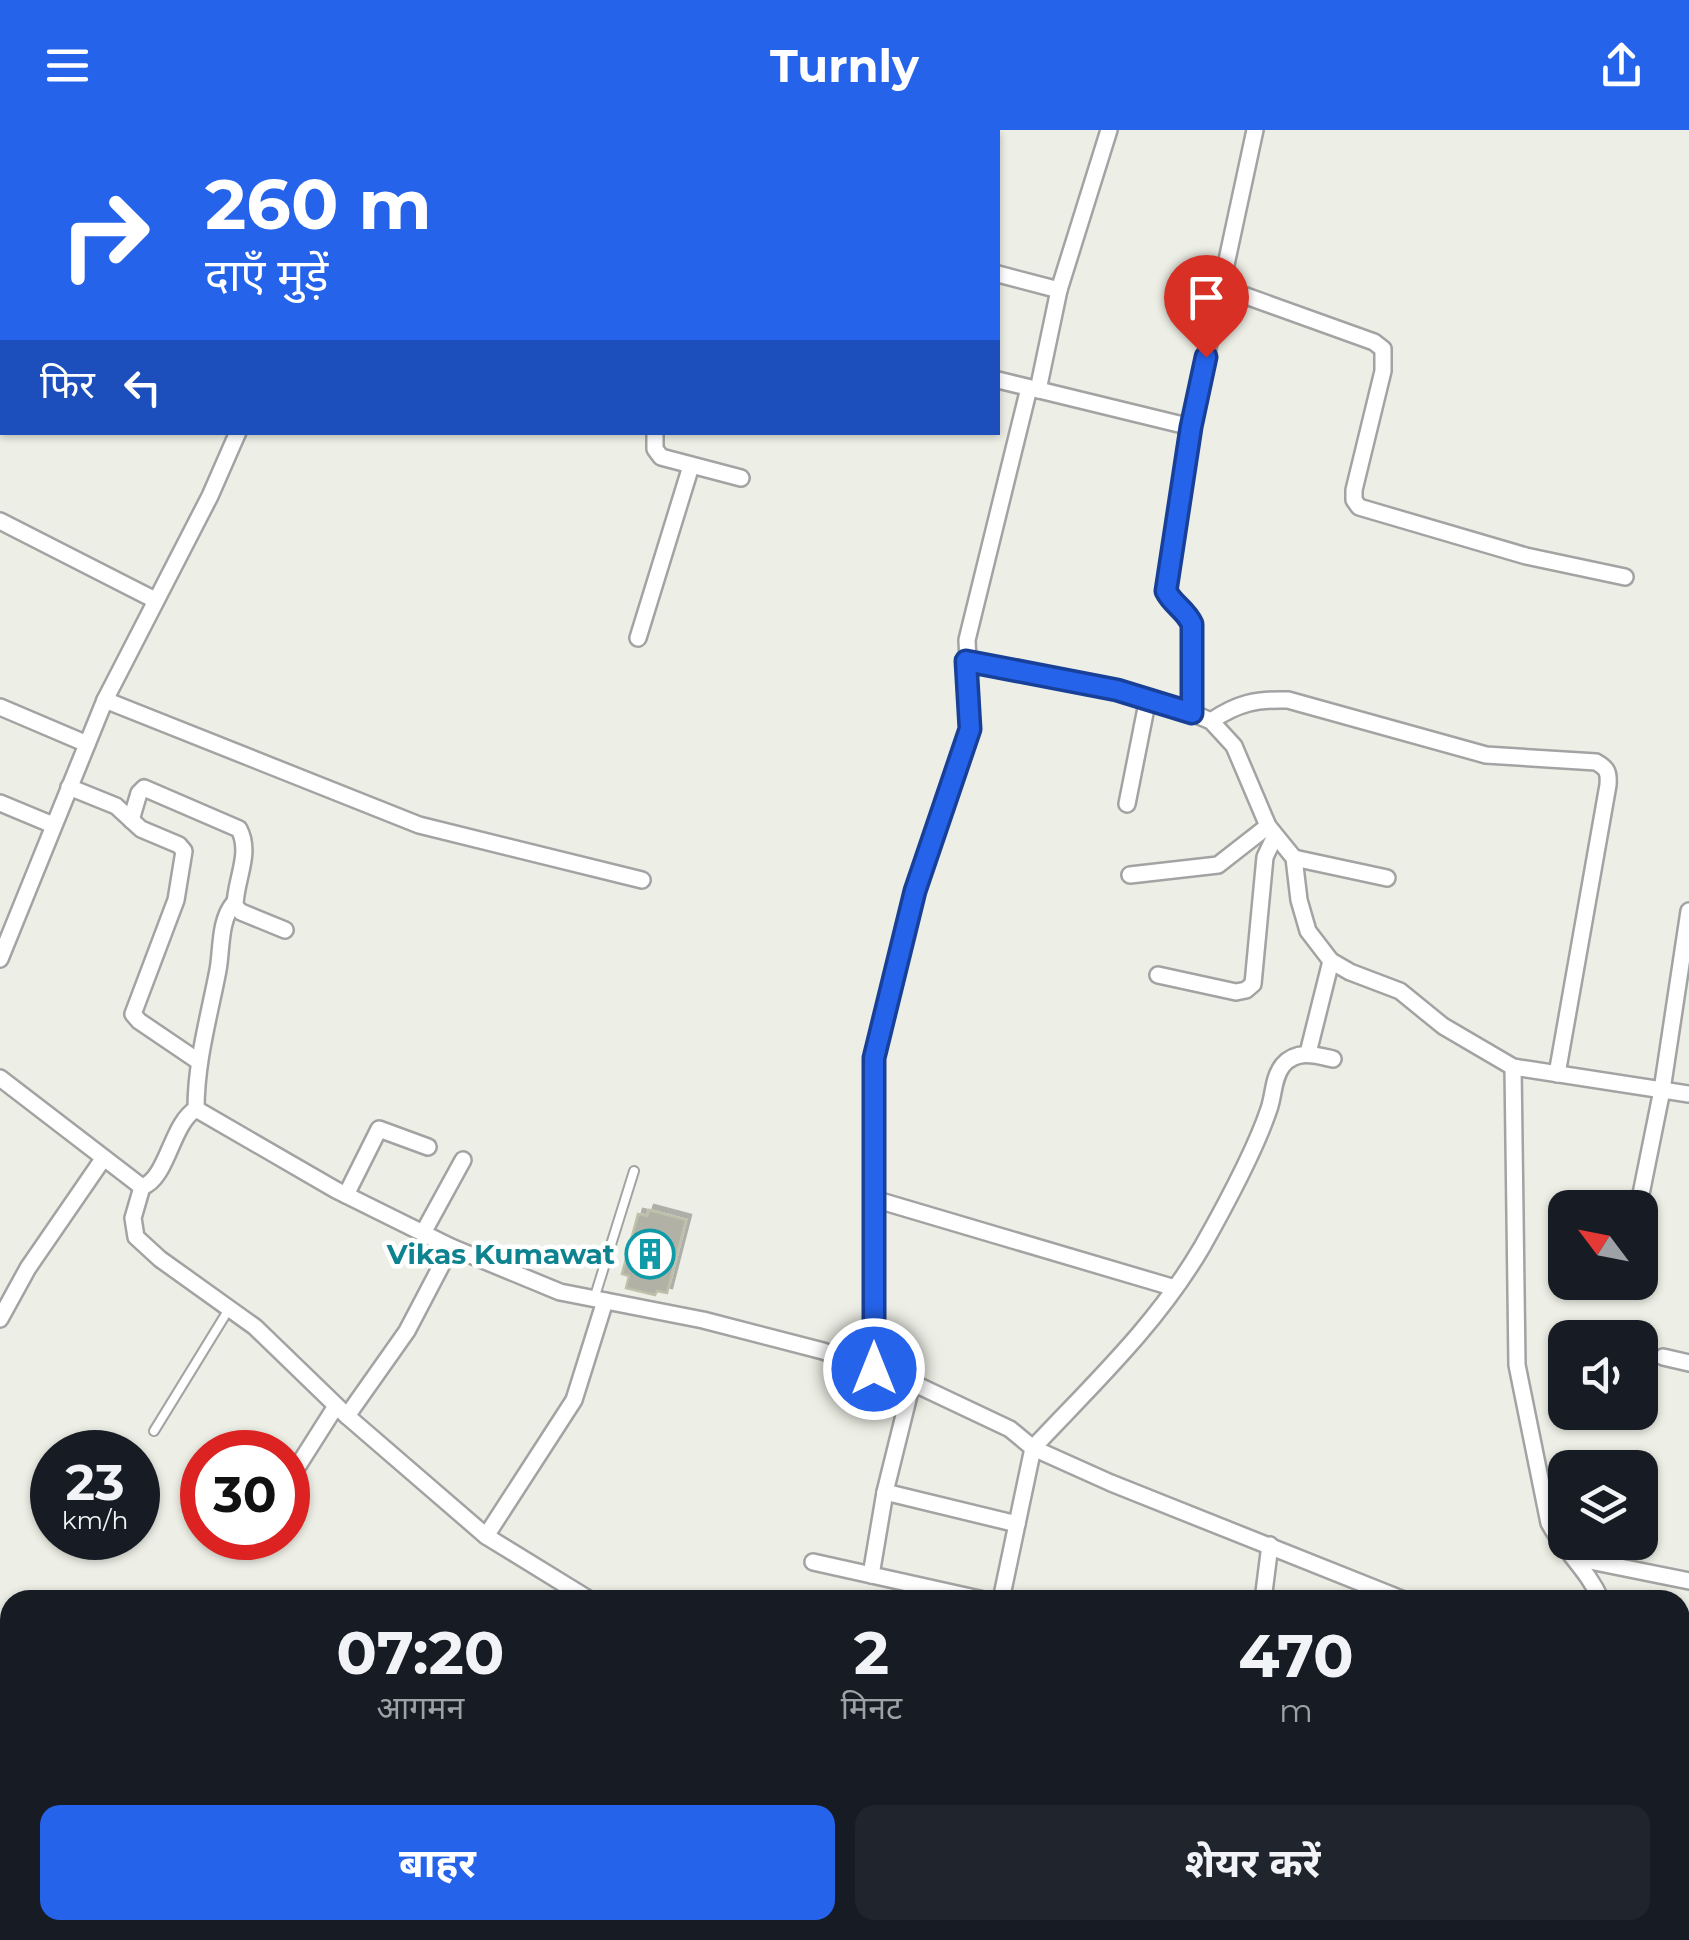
<!DOCTYPE html>
<html lang="hi">
<head>
<meta charset="utf-8">
<style>
	:root { --surface:#171b24; --page:#20242c; --text:#f1f3f6; --muted:#9ea1a6; --accent:#2563eb }
	body { margin:0; font-family:Montserrat,"Noto Sans Devanagari",sans-serif; background:var(--page); color:var(--text); height:100vh; display:flex; flex-direction:column; font-size:38px; white-space:nowrap }
	* { box-sizing:border-box; margin:0 }
	p { font-size:32px; color:var(--muted) }
	.icon { flex:none; width:55px; height:55px; fill:none; stroke:currentColor; stroke-width:2; stroke-linecap:round; stroke-linejoin:round }
	.map { position:relative; flex:1; overflow:hidden }
	.drawer { position:absolute; left:0px; top:1460px; width:1690px; height:350px; display:flex; flex-direction:column; background:var(--surface); border-radius:30px 30px 0 0; box-shadow:0 2px 8px #0004 }
	.drawer>* { flex:none }
	.banner { position:absolute; left:0px; top:0px; width:1000px; height:305px; box-shadow:0 2px 8px #0004; background:#2563eb; color:#fff; overflow:hidden }
	.needle { width:65px; rotate:302deg }
	.tools { position:absolute; left:1548px; top:1060px; display:grid; gap:20px }
	.tools a { display:grid; place-items:center; width:110px; height:110px; border-radius:20px; background:var(--surface); box-shadow:0 2px 8px #0004; font-size:50px }
	.speed { position:absolute; left:30px; top:1300px; display:flex; gap:20px; font-size:50px; font-weight:700; text-align:center }
	.speed>* { display:grid; place-content:center; width:130px; height:130px; border-radius:50%; background:var(--surface); box-shadow:0 2px 8px #0004; line-height:1 }
	.speed small { font-size:25px; font-weight:400 }
	.speed .limit { border:15px solid #d22; background:#fff; color:#111 }
	.pin { position:absolute; display:grid; place-items:center; width:85px; height:85px; color:#fff; margin:-102px -42px; border-radius:50% 50% 50% 0; rotate:-45deg; box-shadow:0 0 10px #0007 }
	.pin .icon { rotate:45deg }
	.me { position:absolute; width:110px; margin:-55px; rotate:0deg; stroke-linejoin:round; filter:drop-shadow(0 0 8px #0008) }
	.turn { display:flex; align-items:center; gap:35px; height:210px; padding:0 40px; font-size:45px }
	.turn .icon { width:130px; height:130px; stroke-width:2.5 }
	.turn b { display:block; font-size:70px; line-height:85px }
	.then { display:flex; align-items:center; height:95px; padding:0 40px; background:#0003; gap:20px; font-size:38px }
	.eta { display:flex; justify-content:space-evenly; align-items:center; height:170px; text-align:center }
	.eta b { font-size:60px; font-weight:700; line-height:70px }
	.action { display:flex; gap:20px; margin-top:auto; padding:20px 40px }
	.action a { flex:1; height:115px; border-radius:20px; background:var(--accent); color:#fff; font-size:40px; font-weight:700; line-height:115px; text-align:center }
	.action a+a { background:var(--page); color:var(--text) }
	header { display:flex; justify-content:space-between; align-items:center; height:130px; padding:0 40px; background:var(--accent); color:#fff; font-size:45px; font-weight:700 }
	.map>svg:first-child { display:block }
	.building { fill:#b1b1a5; stroke:#bfc0a9; stroke-width:2.5; filter:url(#shadow) }
	.lines { fill:none; stroke-linecap:round; stroke-linejoin:round }
	.service-casing { stroke:#a3a3a3; stroke-width:12 }
	.minor-casing { stroke:#a3a3a3; stroke-width:20 }
	.service { stroke:#fff; stroke-width:8 }
	.minor { stroke:#fff; stroke-width:15 }
	.route-casing { stroke:#184099; stroke-width:25 }
	.route { stroke:#2563eb; stroke-width:18 }
	.labels { text-anchor:middle; stroke-width:9; stroke-linejoin:round; paint-order:stroke }
	.culture-label { font-size:28px; font-weight:bold; fill:#0d838f; stroke:#fff; text-anchor:end }
</style>
</head>
<body>
<header><svg class="icon" aria-label="menu" viewBox="0 0 24 24"><path d="M4 6h16M4 12h16M4 18h16"/></svg>Turnly<svg class="icon" aria-label="share" viewBox="0 0 24 24"><path d="M12 15V3M7 8l5-5 5 5M5 13v7h14v-7"/></svg></header>
<div class="map">
<svg width="1689" height="1810" viewBox="0 0 1689 1810">
	<defs>
		<filter id="shadow"><feDropShadow dx="5" dy="-5" stdDeviation="0" flood-color="#0004"/></filter>
	</defs>
	<rect width="100%" height="100%" fill="#edefe6"/>
	<path class="building" d="M649,1080L686,1090L667,1163L657,1161L655,1165L626,1158L629,1146L622,1144L638,1084L647,1086Z"/>
	<g class="lines">
		<g class="service-casing">
			<g id="service">
				<path d="M594,1169L634,1041"/>
				<path d="M154,1301L229,1179"/>
			</g>
		</g>
		<g class="minor-casing">
			<g id="minor">
				<path d="M148,0L154,2"/>
				<path d="M496,0L502,2"/>
				<path d="M741,0L742,2"/>
				<path d="M123,2L124,0"/>
				<path d="M362,2L363,0"/>
				<path d="M611,2L612,0"/>
				<path d="M998,144L1059,160"/>
				<path d="M1221,157L1374,212L1383,219V241L1354,360V370L1359,377L1526,426L1625,447"/>
				<path d="M998,250L1191,297"/>
				<path d="M1038,260L1059,160L1109,0"/>
				<path d="M655,302V319L661,327L741,348"/>
				<path d="M0,391L155,470"/>
				<path d="M638,508L691,336"/>
				<path d="M966,531L1117,559L1170,574L1211,591L1234,616L1268,696L1294,728L1299,770L1308,801L1331,831L1350,842L1400,861L1443,896L1513,937L1689,964"/>
				<path d="M105,570L419,695L642,750"/>
				<path d="M0,577L87,614"/>
				<path d="M1191,583L1192,494C1181,469 1165,476 1167,444L1191,297L1255,0"/>
				<path d="M1211,591C1238,573 1256,569 1288,570L1486,625L1596,632C1607,638 1609,642 1608,655L1557,944"/>
				<path d="M69,657L116,676L141,699L179,715L184,721L176,770L133,884L139,891L198,931"/>
				<path d="M0,673L53,695"/>
				<path d="M1127,674L1148,568"/>
				<path d="M131,690L139,663L144,658L239,699C252,724 235,750 235,776L241,782L285,800"/>
				<path d="M1294,728L1387,748"/>
				<path d="M1130,745L1218,735L1268,696"/>
				<path d="M0,829L105,570L210,366L238,302"/>
				<path d="M1158,845L1236,862L1246,860L1253,854L1265,727L1275,706"/>
				<path d="M1308,923L1331,831"/>
				<path d="M1333,929C1316,925 1297,919 1283,935C1273,947 1274,965 1269,979C1255,1021 1224,1078 1202,1117C1157,1194 1094,1253 1033,1318L1111,1353L1404,1470"/>
				<path d="M1513,937L1517,1235L1549,1393C1564,1421 1588,1440 1601,1470"/>
				<path d="M0,948L142,1057C168,1048 171,994 196,979L336,1060L451,1117L560,1162L703,1190L823,1221L917,1255L1010,1299L1033,1318L1001,1470"/>
				<path d="M196,979C196,931 209,887 218,840C222,818 219,791 234,773"/>
				<path d="M142,1057L133,1088L136,1107L160,1129L255,1197L347,1286L486,1406L574,1270L605,1171"/>
				<path d="M346,1065L379,999L428,1017"/>
				<path d="M874,1069L1175,1158"/>
				<path d="M1640,1069L1662,960L1689,781"/>
				<path d="M423,1103L463,1030"/>
				<path d="M0,1189L28,1138L103,1029"/>
				<path d="M1663,1227L1689,1233"/>
				<path d="M873,1239L874,929L915,761L971,599L967,510L1029,258"/>
				<path d="M347,1286L407,1201L451,1117"/>
				<path d="M296,1339L336,1276"/>
				<path d="M885,1362L1017,1394"/>
				<path d="M486,1406L590,1470"/>
				<path d="M1575,1428L1689,1451"/>
				<path d="M813,1432L984,1470"/>
				<path d="M871,1445L885,1362L912,1253"/>
				<path d="M1263,1470L1270,1415"/>
				<path d="M0,1751H10"/>
				<path d="M969,1810L972,1800"/>
				<path d="M1209,1810L1211,1800"/>
				<path d="M1329,1810L1330,1800"/>
			</g>
		</g>
		<use href="#service" class="service"/>
		<use href="#minor" class="minor"/>
	</g>
	<g class="lines">
		<g class="route-casing">
			<path id="route" d="M874,1239V928L915,761L970,599L966,531L1117,560L1192,583V494C1185,479 1173,475 1166,461L1191,297L1206,227"/>
		</g>
		<use href="#route" class="route"/>
	</g>
	<defs>
		<g id="building-ring" transform="scale(2.5)"><circle r="9.5" fill="#fff" stroke="#0f9aa8" stroke-width="1.5"/><path d="M-4-6H4V6H1V3H-1V6H-4ZM-2.5-4.3h1.7v1.8h-1.7ZM.8-4.3h1.7v1.8H.8ZM-2.5-1h1.7V.8h-1.7ZM.8-1h1.7V.8H.8Z" fill="#0f9aa8"/></g>
	</defs>
	<g fill-rule="evenodd">
		<use href="#building-ring" x="650" y="1124"/>
	</g>
	<g class="labels">
		<g class="culture-label">
			<text x="615" y="1134">Vikas Kumawat</text>
		</g>
	</g>
</svg>
<div class="tools">
<a><svg class="needle" viewBox="-14 -14 28 28"><path d="M0-13l5 13h-10z" fill="#e53935"/><path d="M0 13l5-13h-10z" fill="#9ea1a6"/></svg></a>
<a><svg class="icon" aria-label="sound" viewBox="0 0 24 24"><path d="M4 9h4l5-4v14l-5-4H4zM17 9q2 3 0 6"/></svg></a>
<a><svg class="icon" aria-label="layers" viewBox="0 0 24 24"><path d="M12 4l9 5-9 5-9-5zM3 14l9 5 9-5"/></svg></a>
</div>
<div class="speed"><div>23<small>km/h</small></div><div class="limit">30</div></div>
<div class="pin" style="left:1206px;top:227px;background:#d93025"><svg class="icon" aria-label="arrive" viewBox="0 0 24 24"><path d="M6 21V4h12l-3 4 3 4H6"/></svg></div>
<svg class="me" style="left:874px;top:1239px" viewBox="-20 -20 40 40"><circle r="17" fill="#2563eb" stroke="#fff" stroke-width="3"/><path d="M0-11L8 9 0 5-8 9z" fill="#fff"/></svg>
<div class="banner">
<div class="turn"><svg class="icon" aria-label="right" viewBox="0 0 24 24"><path d="M7 20v-9h11M14 6l5 5-5 5"/></svg><div><b>260 m</b>दाएँ मुड़ें</div></div>
<div class="then">फिर<svg class="icon" aria-label="left" viewBox="0 0 24 24"><path d="M17 20v-9H6M10 6l-5 5 5 5"/></svg></div>
</div>
<section class="drawer">
<div class="eta">
<div><b>07:20</b><p>आगमन</p></div>
<div><b>2</b><p>मिनट</p></div>
<div><b>470</b><p>m</p></div>
</div>
<div class="action"><a>बाहर</a><a>शेयर करें</a></div>
</section>
</div>
</body>
</html>
